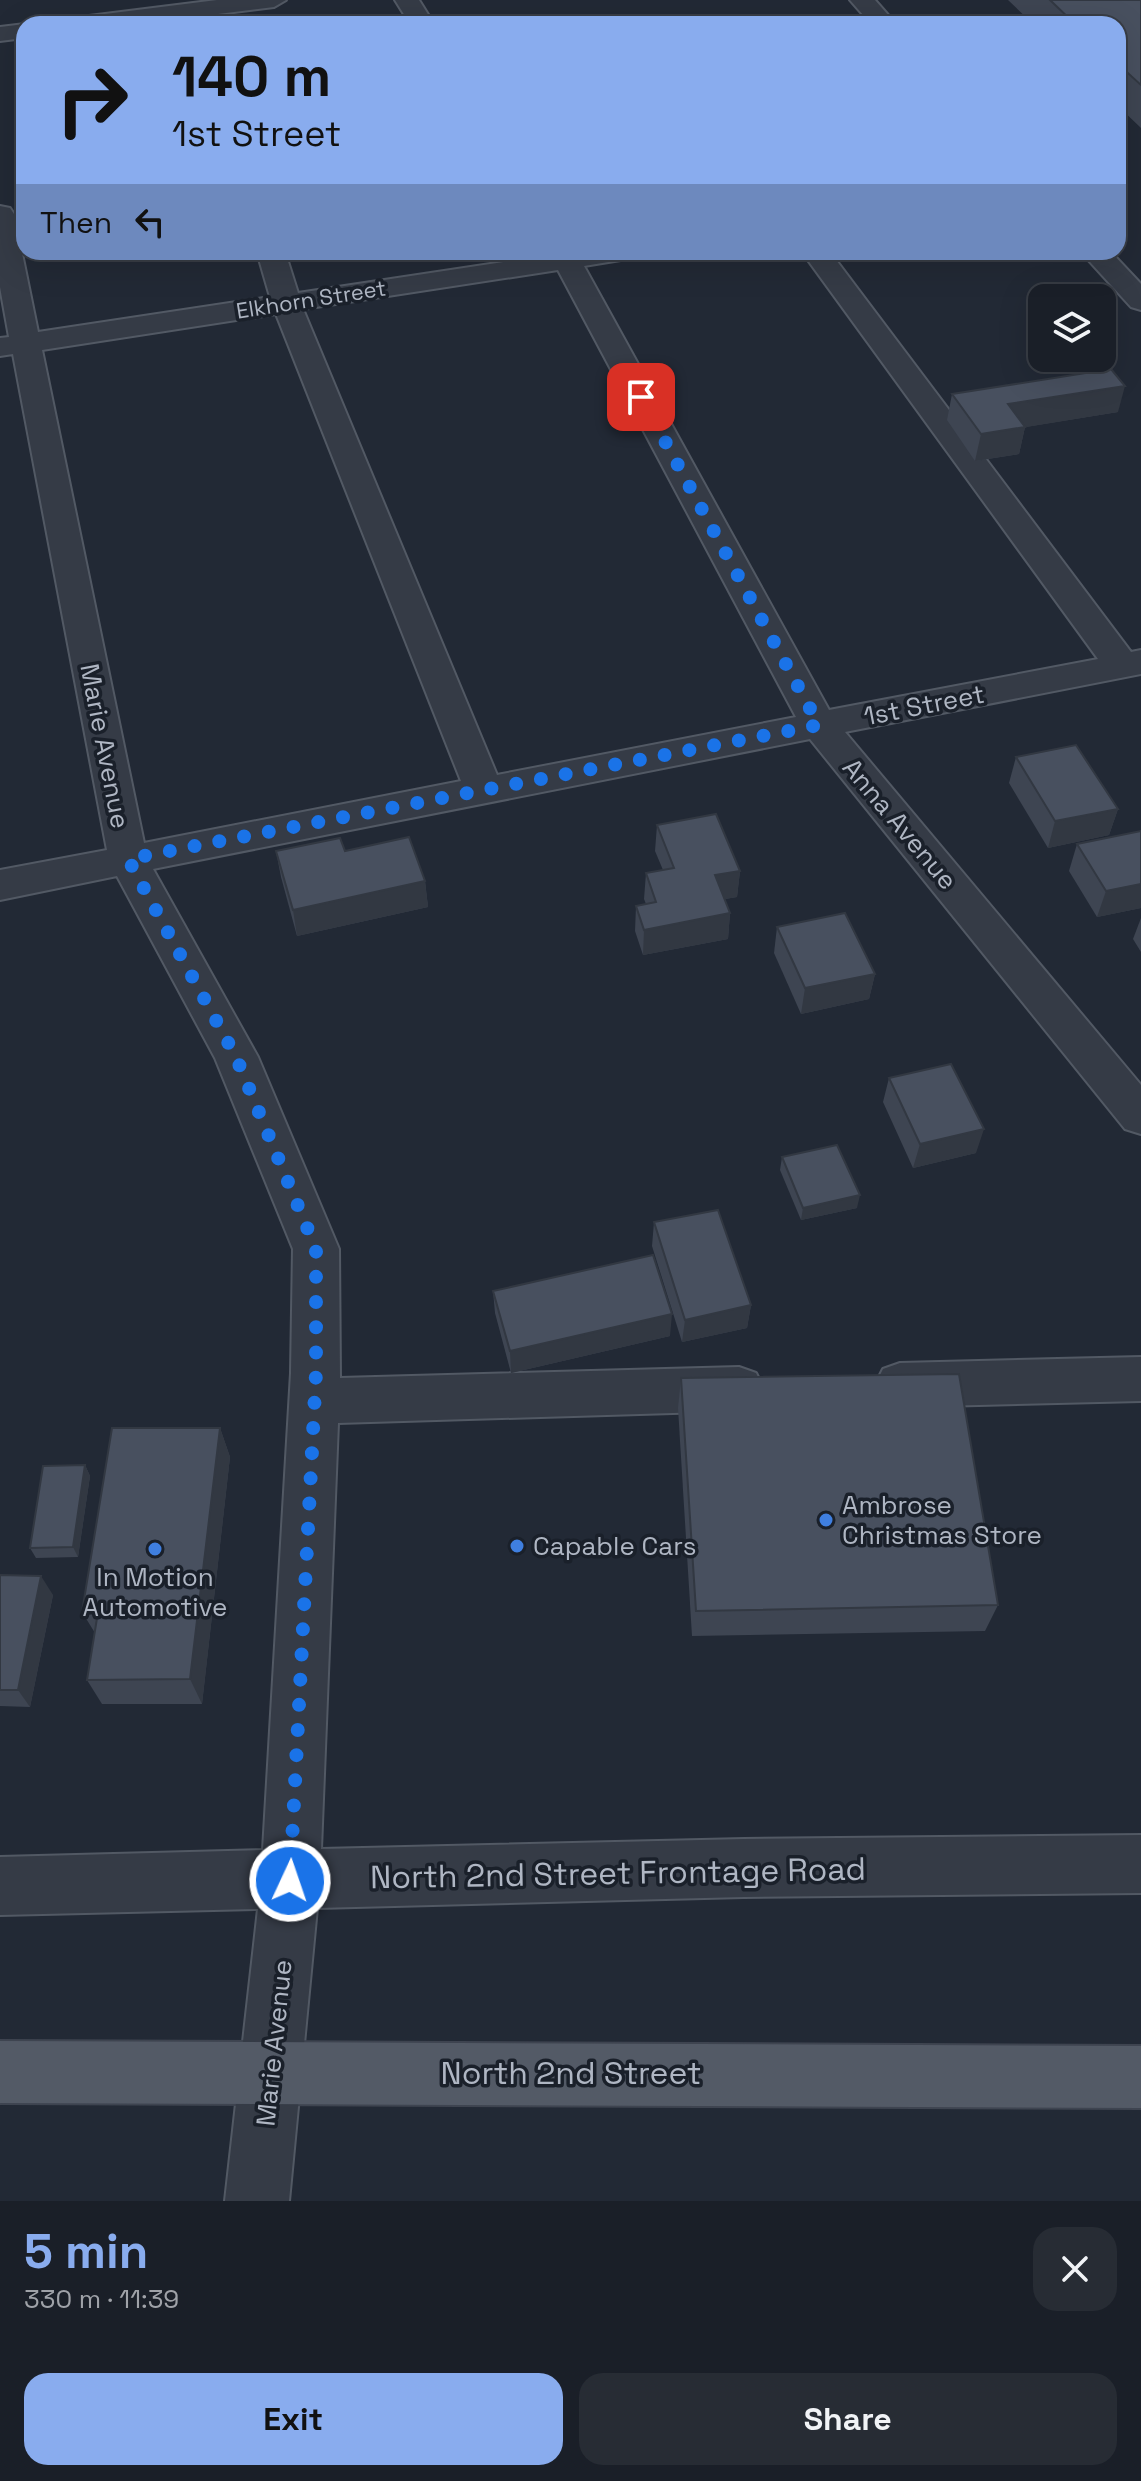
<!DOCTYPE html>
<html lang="en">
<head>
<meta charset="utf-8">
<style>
	:root { --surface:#1a1f28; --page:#272c34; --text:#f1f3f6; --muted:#9fa2a8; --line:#383d45; --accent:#89acee }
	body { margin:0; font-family:"Space Grotesk",sans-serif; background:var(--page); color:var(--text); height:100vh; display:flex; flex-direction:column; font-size:30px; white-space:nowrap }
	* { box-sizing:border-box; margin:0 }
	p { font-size:26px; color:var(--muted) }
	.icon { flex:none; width:44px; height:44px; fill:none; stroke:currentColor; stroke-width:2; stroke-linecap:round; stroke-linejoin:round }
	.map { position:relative; height:2201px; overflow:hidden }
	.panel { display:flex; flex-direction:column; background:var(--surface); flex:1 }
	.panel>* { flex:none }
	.banner { position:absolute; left:16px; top:16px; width:1110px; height:244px; border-radius:24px; box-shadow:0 8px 32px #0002,0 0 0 2px var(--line); background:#89acee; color:#111; overflow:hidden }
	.controls { position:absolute; left:1028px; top:284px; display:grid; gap:16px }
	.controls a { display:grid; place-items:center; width:88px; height:88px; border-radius:16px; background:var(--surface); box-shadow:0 8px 32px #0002,0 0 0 2px var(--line); font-size:40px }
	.pin { position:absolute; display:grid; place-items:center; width:68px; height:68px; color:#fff; margin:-34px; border-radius:16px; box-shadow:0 4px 12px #0006 }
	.me { position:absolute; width:88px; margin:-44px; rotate:3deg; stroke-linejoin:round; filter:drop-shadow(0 0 6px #0008) }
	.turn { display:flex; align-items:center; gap:28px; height:168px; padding:0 24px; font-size:36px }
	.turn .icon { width:104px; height:104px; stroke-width:2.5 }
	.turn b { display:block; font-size:56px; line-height:68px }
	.then { display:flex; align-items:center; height:76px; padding:0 24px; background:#0003; gap:16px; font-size:30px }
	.round { display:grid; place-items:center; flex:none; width:84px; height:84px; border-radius:24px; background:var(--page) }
	.head { display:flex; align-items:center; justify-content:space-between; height:136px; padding:0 24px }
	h1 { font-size:48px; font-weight:700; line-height:60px; color:var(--accent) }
	.cta { display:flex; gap:16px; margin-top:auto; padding:16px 24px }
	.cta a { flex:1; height:92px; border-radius:24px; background:var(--accent); color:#111; font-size:32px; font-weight:700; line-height:92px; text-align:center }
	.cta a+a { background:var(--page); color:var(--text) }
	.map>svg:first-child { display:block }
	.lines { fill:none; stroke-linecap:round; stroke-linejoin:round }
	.minor-casing { stroke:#525964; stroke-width:4 }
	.major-casing { stroke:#3e4450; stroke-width:4 }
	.minor { fill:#353b46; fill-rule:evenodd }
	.major { fill:#535a66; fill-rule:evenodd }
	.wall { fill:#3e4552 }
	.shaded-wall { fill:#323842 }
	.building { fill:#48505f; stroke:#323842; stroke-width:2 }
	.route { stroke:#1a73e8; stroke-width:14; stroke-dasharray:0 25.2 }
	.shop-dot { fill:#3f7fe0; stroke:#1a202a; stroke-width:3 }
	.labels { text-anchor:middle; stroke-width:7; stroke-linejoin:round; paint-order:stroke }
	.far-street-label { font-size:22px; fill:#afb6c3; stroke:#1a202a }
	.street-label { font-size:26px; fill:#afb6c3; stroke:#1a202a }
	.poi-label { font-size:26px; fill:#afb6c3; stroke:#1a202a; text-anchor:start }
	.near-street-label { font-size:32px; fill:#afb6c3; stroke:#1a202a }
</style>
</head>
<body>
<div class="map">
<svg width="1141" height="2201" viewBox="0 0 1141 2201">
	<rect width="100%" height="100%" fill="#222935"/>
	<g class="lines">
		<g class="minor-casing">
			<g id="minor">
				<path d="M217,0H286L274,7L138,24H69L81,17Z"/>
				<path d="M395,0H419L434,24H410Z"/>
				<path d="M850,0H875L896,24H871Z"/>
				<path d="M25,24L24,38L0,41V27Z"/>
				<path d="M0,206L10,208L14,214L38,332L270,297L257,252H285L298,293L549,255L548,252H637L633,258L584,266L829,710L1098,659L802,252H830L1131,652L1141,650V674L845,732L1141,1085V1134L1125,1129L810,739L153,869L258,1057L339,1249L340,1378L739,1367L756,1373L764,1389L756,1405L739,1411L338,1423L321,1849L744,1839L1141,1835V1893L744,1897L317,1908L289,2201H225L258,1909L0,1915V1857L263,1850L291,1373L293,1249L215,1058L117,876L0,900V870L107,850L13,354L0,356V338L9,337L0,287ZM558,270L796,717L497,775L303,309ZM276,314L461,781L144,843L42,350Z"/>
				<path d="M1081,252H1111L1141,284V310L1131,307Z"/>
				<path d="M1141,1357V1401L900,1407L883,1401L875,1385L883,1369L900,1363Z"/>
			</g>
		</g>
		<g class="major-casing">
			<path id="major" d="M0,2041L1141,2046V2108L0,2103Z"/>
		</g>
		<use href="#minor" class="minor"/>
		<use href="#major" class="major"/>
	</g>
	<g class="wall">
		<path d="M1008,0H1141V128L1118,106V24H1033Z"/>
		<path d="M952,394L1118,412L1025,427L1019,454L975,461L947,420Z"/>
		<path d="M1016,757L1118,809L1109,835L1048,848L1009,783Z"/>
		<path d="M657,825L740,871L737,897L725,899L730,913L728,939L643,955L635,931L636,906L646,904L644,899L646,873L663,870L655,851Z"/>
		<path d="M1141,831V908L1097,917L1069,871L1077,844Z"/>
		<path d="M276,851L425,881L428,907L297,936L281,877Z"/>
		<path d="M1141,918V952L1133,939Z"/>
		<path d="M777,927L875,974L869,999L801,1014L774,953Z"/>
		<path d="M889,1078L976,1153L913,1168L883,1102Z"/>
		<path d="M782,1157L857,1208L801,1220L780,1170Z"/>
		<path d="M654,1222L751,1305L747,1328L682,1342L652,1246Z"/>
		<path d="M493,1291L670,1336L511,1373L495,1313Z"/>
		<path d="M681,1378L998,1605L985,1631L692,1636L678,1408Z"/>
		<path d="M220,1428L230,1457L202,1704H102L87,1680L95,1633L82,1612Z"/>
		<path d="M85,1465L90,1476L78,1557L36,1558L30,1548Z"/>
		<path d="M0,1575L53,1595L30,1707L0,1706Z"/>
	</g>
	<g class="shaded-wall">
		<path d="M1125,386L1118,412L1002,431L1008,404Z"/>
		<path d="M1025,427L1019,454L975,461L981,434Z"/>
		<path d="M1118,809L1109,835L1048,848L1055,821Z"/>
		<path d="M740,871L737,897L713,901L715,875Z"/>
		<path d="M425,881L428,907L297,936L293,910Z"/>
		<path d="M1141,884V908L1097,917L1106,891Z"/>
		<path d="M730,913L728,939L643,955L644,930Z"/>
		<path d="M875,974L869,999L801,1014L805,988Z"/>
		<path d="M984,1129L976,1153L913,1168L920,1144Z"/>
		<path d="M860,1195L857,1208L801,1220L803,1208Z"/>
		<path d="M751,1305L747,1328L682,1342L685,1320Z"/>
		<path d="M672,1314L670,1336L511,1373L510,1351Z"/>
		<path d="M220,1428L230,1457L202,1704L190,1679Z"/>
		<path d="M85,1465L90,1476L78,1557L73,1547Z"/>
		<path d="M41,1576L53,1595L30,1707L18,1690Z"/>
	</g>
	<g class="building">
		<path d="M1050,0H1141V85L1118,64V24H1075Z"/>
		<path d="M1111,369L1125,386L1008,404L1025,427L981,434L952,394Z"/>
		<path d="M1076,745L1118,809L1055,821L1016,757Z"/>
		<path d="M716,814L740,871L715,875L730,913L644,930L636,906L656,902L646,873L674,868L657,825Z"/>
		<path d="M1141,831V884L1106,891L1077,844Z"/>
		<path d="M409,837L425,881L293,910L276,851L340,838L345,851Z"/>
		<path d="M845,913L875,974L805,988L777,927Z"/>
		<path d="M951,1064L984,1129L920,1144L889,1078Z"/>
		<path d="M837,1145L860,1195L803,1208L782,1157Z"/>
		<path d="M718,1210L751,1305L685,1320L654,1222Z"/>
		<path d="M653,1255L672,1314L510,1351L493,1291Z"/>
		<path d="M959,1374L998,1605L696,1611L681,1378Z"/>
		<path d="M112,1428H220L190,1679L87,1680L98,1612H82Z"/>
		<path d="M85,1465L73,1547L30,1548L43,1466Z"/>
		<path d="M0,1575L41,1576L18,1690H0Z"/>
	</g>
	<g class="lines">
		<path class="route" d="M290,1881L316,1373V1249L236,1057L128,859L819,725L641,397"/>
	</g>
	<g class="shop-dot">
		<circle cx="826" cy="1520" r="8"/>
		<circle cx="517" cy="1546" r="8"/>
		<circle cx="155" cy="1549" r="8"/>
	</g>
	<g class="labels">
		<g class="far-street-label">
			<text transform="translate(311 299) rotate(-9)" y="8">Elkhorn Street</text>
		</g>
		<g class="street-label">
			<text transform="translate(924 705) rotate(-11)" y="9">1st Street</text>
			<text transform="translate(105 746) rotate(79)" y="9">Marie Avenue</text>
			<text transform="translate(900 824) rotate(50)" y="9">Anna Avenue</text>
			<text transform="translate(274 2043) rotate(-84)" y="9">Marie Avenue</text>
		</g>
		<g class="poi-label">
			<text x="842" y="1514">Ambrose<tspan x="842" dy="30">Christmas Store</tspan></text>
			<text x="533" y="1555">Capable Cars</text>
			<text x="155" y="1586" text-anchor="middle">In Motion<tspan x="155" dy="30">Automotive</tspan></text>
		</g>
		<g class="near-street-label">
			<text transform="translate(618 1873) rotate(-1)" y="11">North 2nd Street Frontage Road</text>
			<text x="571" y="2084">North 2nd Street</text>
		</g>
	</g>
</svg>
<div class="controls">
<a><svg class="icon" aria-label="layers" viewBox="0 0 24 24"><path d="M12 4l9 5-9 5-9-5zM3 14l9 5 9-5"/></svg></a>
</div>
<div class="pin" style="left:641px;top:397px;background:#d93025"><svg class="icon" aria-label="arrive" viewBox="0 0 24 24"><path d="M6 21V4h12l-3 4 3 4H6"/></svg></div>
<svg class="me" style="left:290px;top:1881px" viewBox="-20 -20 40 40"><circle r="17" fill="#1a73e8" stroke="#fff" stroke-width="3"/><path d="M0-11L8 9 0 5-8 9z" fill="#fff"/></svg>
<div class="banner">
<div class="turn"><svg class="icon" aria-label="right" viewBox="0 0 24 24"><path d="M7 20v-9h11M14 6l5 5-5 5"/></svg><div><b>140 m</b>1st Street</div></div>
<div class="then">Then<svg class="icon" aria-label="left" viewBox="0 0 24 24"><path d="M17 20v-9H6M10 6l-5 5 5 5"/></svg></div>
</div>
</div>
<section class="panel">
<div class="head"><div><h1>5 min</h1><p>330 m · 11:39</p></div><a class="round"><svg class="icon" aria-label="close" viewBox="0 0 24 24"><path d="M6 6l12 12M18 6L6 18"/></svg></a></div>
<div class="cta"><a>Exit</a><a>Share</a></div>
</section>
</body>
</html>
